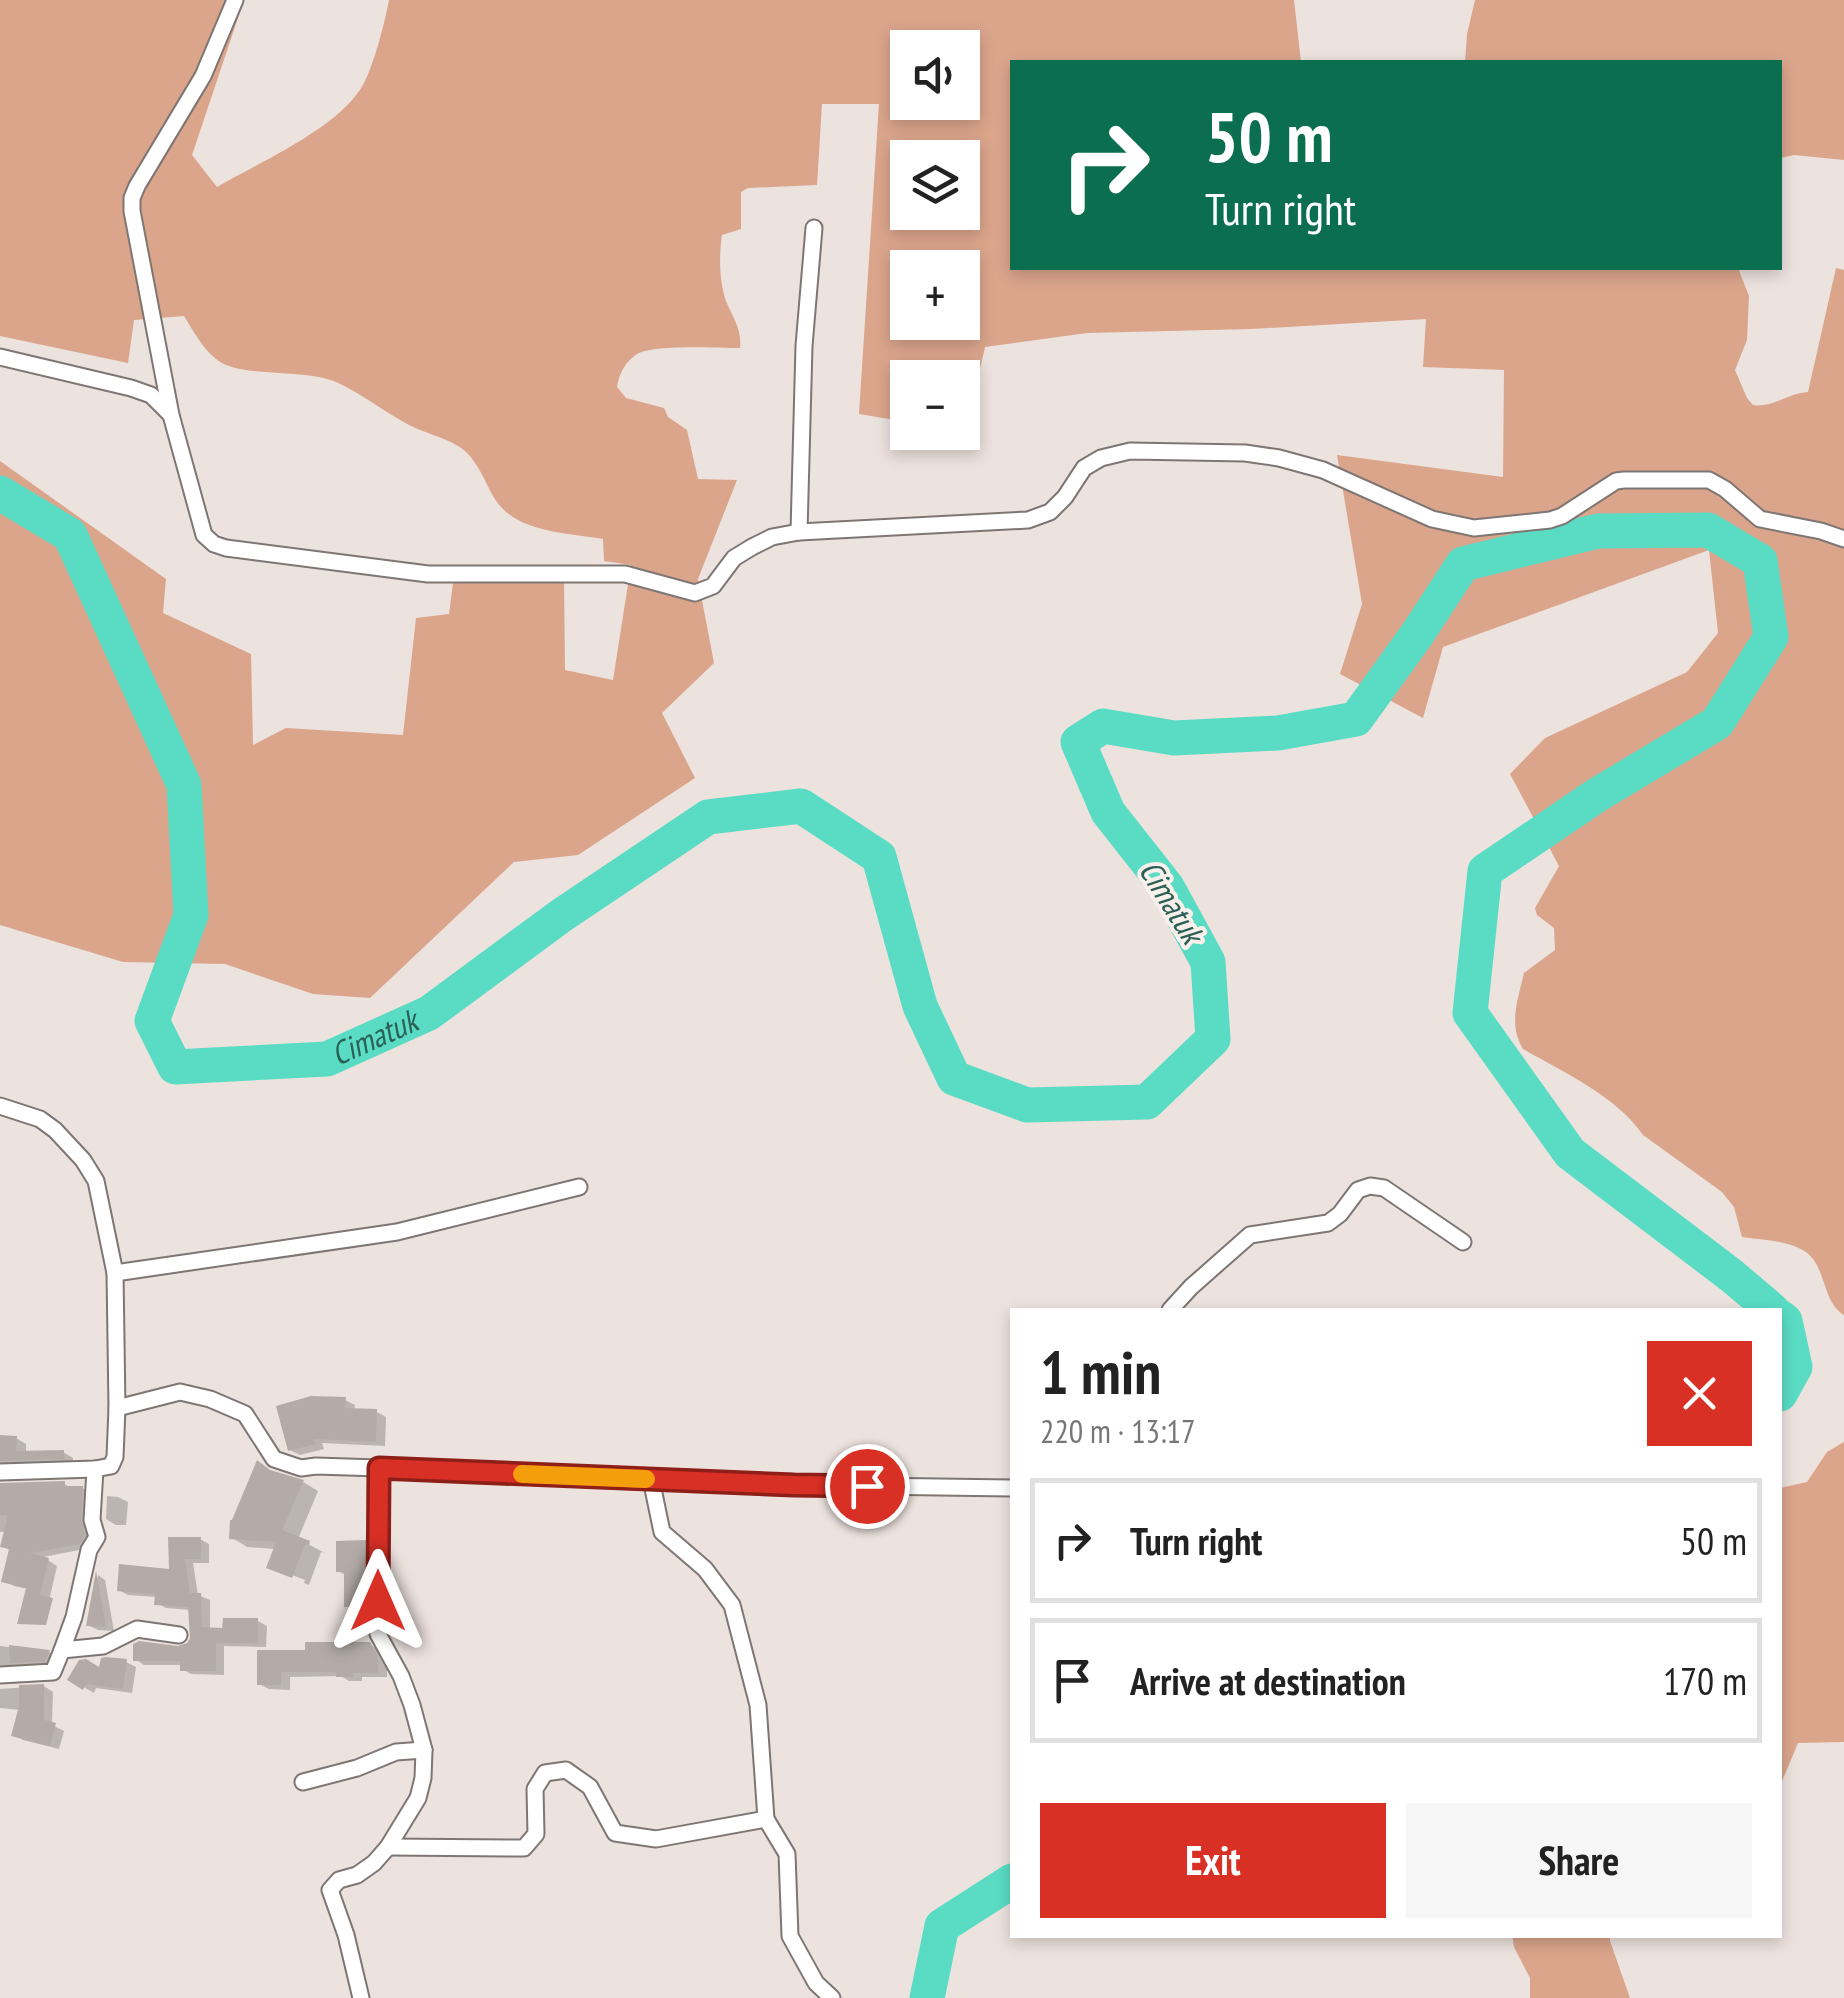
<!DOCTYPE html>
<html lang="en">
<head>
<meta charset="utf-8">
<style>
	:root { --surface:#fff; --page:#f6f6f6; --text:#222; --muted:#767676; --line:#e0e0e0; --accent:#d93025 }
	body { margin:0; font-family:"PT Sans Narrow",sans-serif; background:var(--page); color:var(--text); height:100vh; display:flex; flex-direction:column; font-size:38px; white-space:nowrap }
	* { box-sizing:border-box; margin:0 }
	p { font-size:32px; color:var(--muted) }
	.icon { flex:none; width:55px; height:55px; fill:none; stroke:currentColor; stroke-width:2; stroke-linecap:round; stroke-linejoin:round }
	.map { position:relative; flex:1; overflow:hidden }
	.details { position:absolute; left:1010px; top:1308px; width:772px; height:630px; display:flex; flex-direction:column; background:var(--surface); border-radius:0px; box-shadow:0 5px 15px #0003 }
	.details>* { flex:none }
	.hud { position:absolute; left:1010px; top:60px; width:772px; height:210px; border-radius:0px; box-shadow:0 5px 15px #0003; background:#0b6e4f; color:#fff; overflow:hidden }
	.tools { position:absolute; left:890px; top:30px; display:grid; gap:20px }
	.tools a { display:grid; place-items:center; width:90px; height:90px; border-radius:0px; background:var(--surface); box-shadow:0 5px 15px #0003; font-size:50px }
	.pin { position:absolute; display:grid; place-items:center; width:85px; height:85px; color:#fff; margin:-42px; border:5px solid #fff; border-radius:50%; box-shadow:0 2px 10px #0007 }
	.me { position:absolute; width:110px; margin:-55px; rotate:0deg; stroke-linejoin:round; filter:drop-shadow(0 0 8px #0008) }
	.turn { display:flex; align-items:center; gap:35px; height:210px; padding:0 30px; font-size:45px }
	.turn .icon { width:130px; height:130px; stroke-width:2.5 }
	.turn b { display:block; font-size:70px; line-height:85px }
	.round { display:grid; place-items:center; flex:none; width:105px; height:105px; border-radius:0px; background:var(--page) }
	.overview { display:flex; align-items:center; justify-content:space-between; height:170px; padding:0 30px }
	h1 { font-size:60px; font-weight:700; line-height:75px }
	.button { display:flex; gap:20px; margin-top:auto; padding:20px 30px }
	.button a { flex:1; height:115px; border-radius:0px; background:var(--accent); color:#fff; font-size:40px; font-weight:700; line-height:115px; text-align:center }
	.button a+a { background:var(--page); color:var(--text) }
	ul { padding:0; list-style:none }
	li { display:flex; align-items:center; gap:30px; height:125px; margin:0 20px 15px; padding:0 10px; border:5px solid var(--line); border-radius:0px }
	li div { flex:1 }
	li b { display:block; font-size:38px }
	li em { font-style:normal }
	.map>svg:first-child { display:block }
	.green { fill:#dba58c; fill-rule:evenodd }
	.shadow { fill:#0003 }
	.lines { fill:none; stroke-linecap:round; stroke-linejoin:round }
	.river { stroke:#5adcc4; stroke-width:35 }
	.building { fill:#b4aba7 }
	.street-casing { stroke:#7e7672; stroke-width:19 }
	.street { stroke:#fff; stroke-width:15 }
	.route-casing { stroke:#8d1f18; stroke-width:25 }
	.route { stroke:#d93025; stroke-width:18 }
	.slow { stroke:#f59e0b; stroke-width:18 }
	.labels { text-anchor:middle; stroke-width:8; stroke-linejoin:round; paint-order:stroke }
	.water-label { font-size:32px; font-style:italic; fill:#2a6056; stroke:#f9efeb }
</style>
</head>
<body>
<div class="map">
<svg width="1844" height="1998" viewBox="0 0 1844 1998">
	<rect width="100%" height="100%" fill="#ece2de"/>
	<g class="green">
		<path d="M0,0H244L192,155L217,187C260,162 341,127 364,83C374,64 385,22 389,0H1294L1301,62H1012V268H1738L1749,296L1747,340L1735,370L1747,398L1753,405C1772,408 1789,393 1808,392L1836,268L1844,270V1315C1822,1302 1827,1268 1806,1252C1789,1240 1762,1240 1742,1237L1734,1207L1722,1192L1643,1135C1615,1095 1564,1073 1523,1049C1508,1025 1518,999 1524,973L1555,950L1554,928L1537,915L1535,908L1559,866L1510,774L1545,738L1687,672L1718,633L1709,550L1443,647L1423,718L1340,674L1362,604L1337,455L1503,477L1504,370L1423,367L1426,319L1251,329L1087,333L985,347L966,431L963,430L962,378H908L907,422L859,414L879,104H822L817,185L748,188L741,192V229L722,235C719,255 719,281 726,301C733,318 742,329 740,348C717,348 654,344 637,354C625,362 619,374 617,387L626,398L664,408L668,417L687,430L698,479L737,480L698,579L714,663L662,713L695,778L578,855L514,862L370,998L313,994L225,964L123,962L0,925V461L166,579L163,613L251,654L253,745L286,728L403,735L416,618L449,614L454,575L564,579L565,670L613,680L631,565L604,561L603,539C569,533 519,533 497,502C484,483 479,459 458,446C443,437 425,433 409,425C384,412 361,393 336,382C303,369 247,377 222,363C205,353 194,332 184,316L134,320L128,363L0,336ZM908,48H962V102H908ZM908,158H962V212H908ZM908,268H962V322H908Z"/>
		<path d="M1475,0H1844V160L1794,155L1780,158V62H1465L1467,34Z"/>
		<path d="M1844,1442V1742L1798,1743L1780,1786V1488L1807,1482L1827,1452Z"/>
		<path d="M1512,1935H1610V1941L1630,1998H1530V1978L1514,1947Z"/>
	</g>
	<g class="shadow">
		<path d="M345,1400L355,1405L354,1411L377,1412L386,1417L385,1446L322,1443L324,1449L300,1455L290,1450Z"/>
		<path d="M0,1431V1438H16L26,1444V1454L63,1452L73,1458V1463L0,1474Z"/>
		<path d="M275,1474L303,1482L318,1491L298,1539L325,1553L321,1552L309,1585L304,1583L305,1580L282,1571V1574L269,1567L276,1549L247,1547L231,1537Z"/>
		<path d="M0,1483L1,1486L64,1484L72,1488H82L92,1494L90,1548L43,1557L57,1566L47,1610L28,1589L14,1586L4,1580L11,1551L3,1546L6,1532H0Z"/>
		<path d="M107,1496L118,1497L128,1502L126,1525H116L106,1519Z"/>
		<path d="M200,1539L209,1544V1563H193L198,1595L210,1600V1630L225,1631L258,1621L267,1626L266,1647L224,1646V1675L191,1674L182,1669V1665H144L135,1659L190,1643V1610L166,1608L157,1603V1597L128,1595L119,1590L171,1572Z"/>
		<path d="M367,1543L375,1548V1593H366L367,1610H355L347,1605V1576L338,1571Z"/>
		<path d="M98,1575L105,1580L114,1631L98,1630L88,1625Z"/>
		<path d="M369,1644L379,1650L387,1664V1677H362V1681H349L341,1676L290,1677V1690L269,1689L259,1684L308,1652Z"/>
		<path d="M0,1646L49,1652L58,1657L55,1665L0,1674Z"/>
		<path d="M126,1662L136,1667L132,1693L96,1688L94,1693L70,1679Z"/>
		<path d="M44,1686L53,1692L52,1725L64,1731L59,1749L23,1740L14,1735L20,1710L0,1708V1689Z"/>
	</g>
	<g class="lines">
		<g class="river">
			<path id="s1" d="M0,493L70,535L184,785L191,915L152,1021L175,1067L327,1059L429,1013L562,915L708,817L801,806L879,857L920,1006L954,1078L1027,1105L1147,1102L1213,1039L1208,962L1167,887L1108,812L1078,742L1103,726L1174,738L1278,733L1356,719L1418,633L1463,564L1598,531L1708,530L1760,561L1771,637L1717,723L1597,795L1485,871L1470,1013L1570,1153L1732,1276L1772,1310"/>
			<path d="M1780,1317L1785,1321L1795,1367L1780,1394"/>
			<path d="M927,1998L942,1926L1012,1881"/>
		</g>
	</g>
	<g class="building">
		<path d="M311,1396L346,1397L345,1408L377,1409L376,1442L314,1439L316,1444L288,1451L276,1406Z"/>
		<path d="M0,1435L17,1436L16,1451L64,1450V1459L0,1461Z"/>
		<path d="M257,1460L270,1470L304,1480L282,1530L310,1541L309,1545H305L292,1578L266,1568L276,1542L229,1539L230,1520H232Z"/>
		<path d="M65,1481V1486H83L81,1520L85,1535L80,1544L30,1553L49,1558L40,1595L53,1598L46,1625L17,1624L26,1588L1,1582L9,1549L0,1547L8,1515H0V1483Z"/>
		<path d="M168,1537H201V1559H185L190,1593H201L202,1627L222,1628L223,1618H258V1643H216V1671H180V1661H133V1644L139,1641L178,1646L187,1643L190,1638L188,1607L154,1605L155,1594L117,1591L119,1564L169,1569Z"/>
		<path d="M367,1540V1589H359V1607H344V1572H336V1541Z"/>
		<path d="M96,1571L106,1627L86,1626Z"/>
		<path d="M305,1642H370L378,1657V1673H353V1677H336V1672H281V1685H257V1650H305Z"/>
		<path d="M9,1645L50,1650L45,1661L10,1663Z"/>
		<path d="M106,1657L127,1659L123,1689L86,1684L83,1690L67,1680L79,1660L86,1659L99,1667L101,1658Z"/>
		<path d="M44,1684V1720L56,1723L50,1746L11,1736L19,1706V1685Z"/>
	</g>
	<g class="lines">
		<g class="street-casing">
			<g id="street">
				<path d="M235,0L203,76L137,186L132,198V211L171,415L204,535L214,544L226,548L428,574H625L695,593L713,586L734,558L752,547L772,537L799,532L1028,520L1050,512L1065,497L1084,468L1101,458L1130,451L1245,453L1279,458L1323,470L1432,519L1474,528L1550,520L1562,516L1616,481L1624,480H1709L1725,489L1760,519L1821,531L1844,539"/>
				<path d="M0,357L131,388L151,395L171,415"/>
				<path d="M799,532L804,346L814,228"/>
				<path d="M0,1106L40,1119L55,1130L83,1160L96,1181L115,1273L117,1408L115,1457L111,1466L95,1469L0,1472"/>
				<path d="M115,1273L397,1232L579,1187"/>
				<path d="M1170,1310L1191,1287L1250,1235L1328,1223L1340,1214L1358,1190L1370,1186L1384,1188L1463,1242"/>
				<path d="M117,1408L180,1392L210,1399L245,1414L274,1459L301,1468L316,1466L379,1468L794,1485L1012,1488"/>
				<path d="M651,1479L662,1532L705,1569L732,1605L758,1705L766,1819L787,1854L790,1936L816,1983L832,1998"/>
				<path d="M62,1650L74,1617L89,1550L97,1537L92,1520L95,1469"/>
				<path d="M0,1675L53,1672L62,1650L103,1646L137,1629L179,1635"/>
				<path d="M303,1782L357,1768L396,1752L424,1750"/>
				<path d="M388,1847L524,1848L536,1834L535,1789L545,1773L566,1770L590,1787L615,1833L656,1839L766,1819"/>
				<path d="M361,1998L346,1935L330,1890L339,1880L357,1875L374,1863L388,1847L418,1798L423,1778L424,1750L412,1705L401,1676L378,1634L379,1468"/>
			</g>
		</g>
		<use href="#street" class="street"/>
	</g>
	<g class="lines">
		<g class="route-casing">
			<path id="route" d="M378,1601L379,1468L794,1485L867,1486"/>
		</g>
		<use href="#route" class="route"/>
		<path class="slow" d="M522,1474L646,1479"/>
	</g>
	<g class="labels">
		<g class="water-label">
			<text transform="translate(1171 902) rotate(58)" y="11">Cimatuk</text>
			<text dy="11" stroke="none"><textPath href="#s1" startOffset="855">Cimatuk</textPath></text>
		</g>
	</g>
</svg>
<div class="tools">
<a><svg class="icon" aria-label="sound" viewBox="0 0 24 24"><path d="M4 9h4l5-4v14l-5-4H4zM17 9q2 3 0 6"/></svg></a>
<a><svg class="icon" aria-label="layers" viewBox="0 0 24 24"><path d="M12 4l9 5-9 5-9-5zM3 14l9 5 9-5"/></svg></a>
<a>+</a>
<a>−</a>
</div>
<div class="pin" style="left:867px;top:1486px;background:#d93025"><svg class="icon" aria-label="arrive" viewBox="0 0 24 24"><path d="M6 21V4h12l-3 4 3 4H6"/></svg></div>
<svg class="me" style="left:378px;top:1601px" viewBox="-20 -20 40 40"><path d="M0-17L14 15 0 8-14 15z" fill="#d93025" stroke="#fff" stroke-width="4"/></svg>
<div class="hud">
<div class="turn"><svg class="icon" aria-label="right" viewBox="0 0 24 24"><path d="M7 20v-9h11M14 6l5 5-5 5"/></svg><div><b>50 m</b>Turn right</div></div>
</div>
<section class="details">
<div class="overview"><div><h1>1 min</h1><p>220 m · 13:17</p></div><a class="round" style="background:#d93025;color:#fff"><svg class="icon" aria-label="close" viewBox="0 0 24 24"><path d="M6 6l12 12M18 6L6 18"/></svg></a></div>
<ul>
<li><svg class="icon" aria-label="right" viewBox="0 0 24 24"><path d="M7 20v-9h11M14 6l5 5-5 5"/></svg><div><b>Turn right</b></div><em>50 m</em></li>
<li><svg class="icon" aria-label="arrive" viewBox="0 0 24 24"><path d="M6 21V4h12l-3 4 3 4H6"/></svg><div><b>Arrive at destination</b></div><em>170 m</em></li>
</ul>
<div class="button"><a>Exit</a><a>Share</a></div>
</section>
</div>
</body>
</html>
